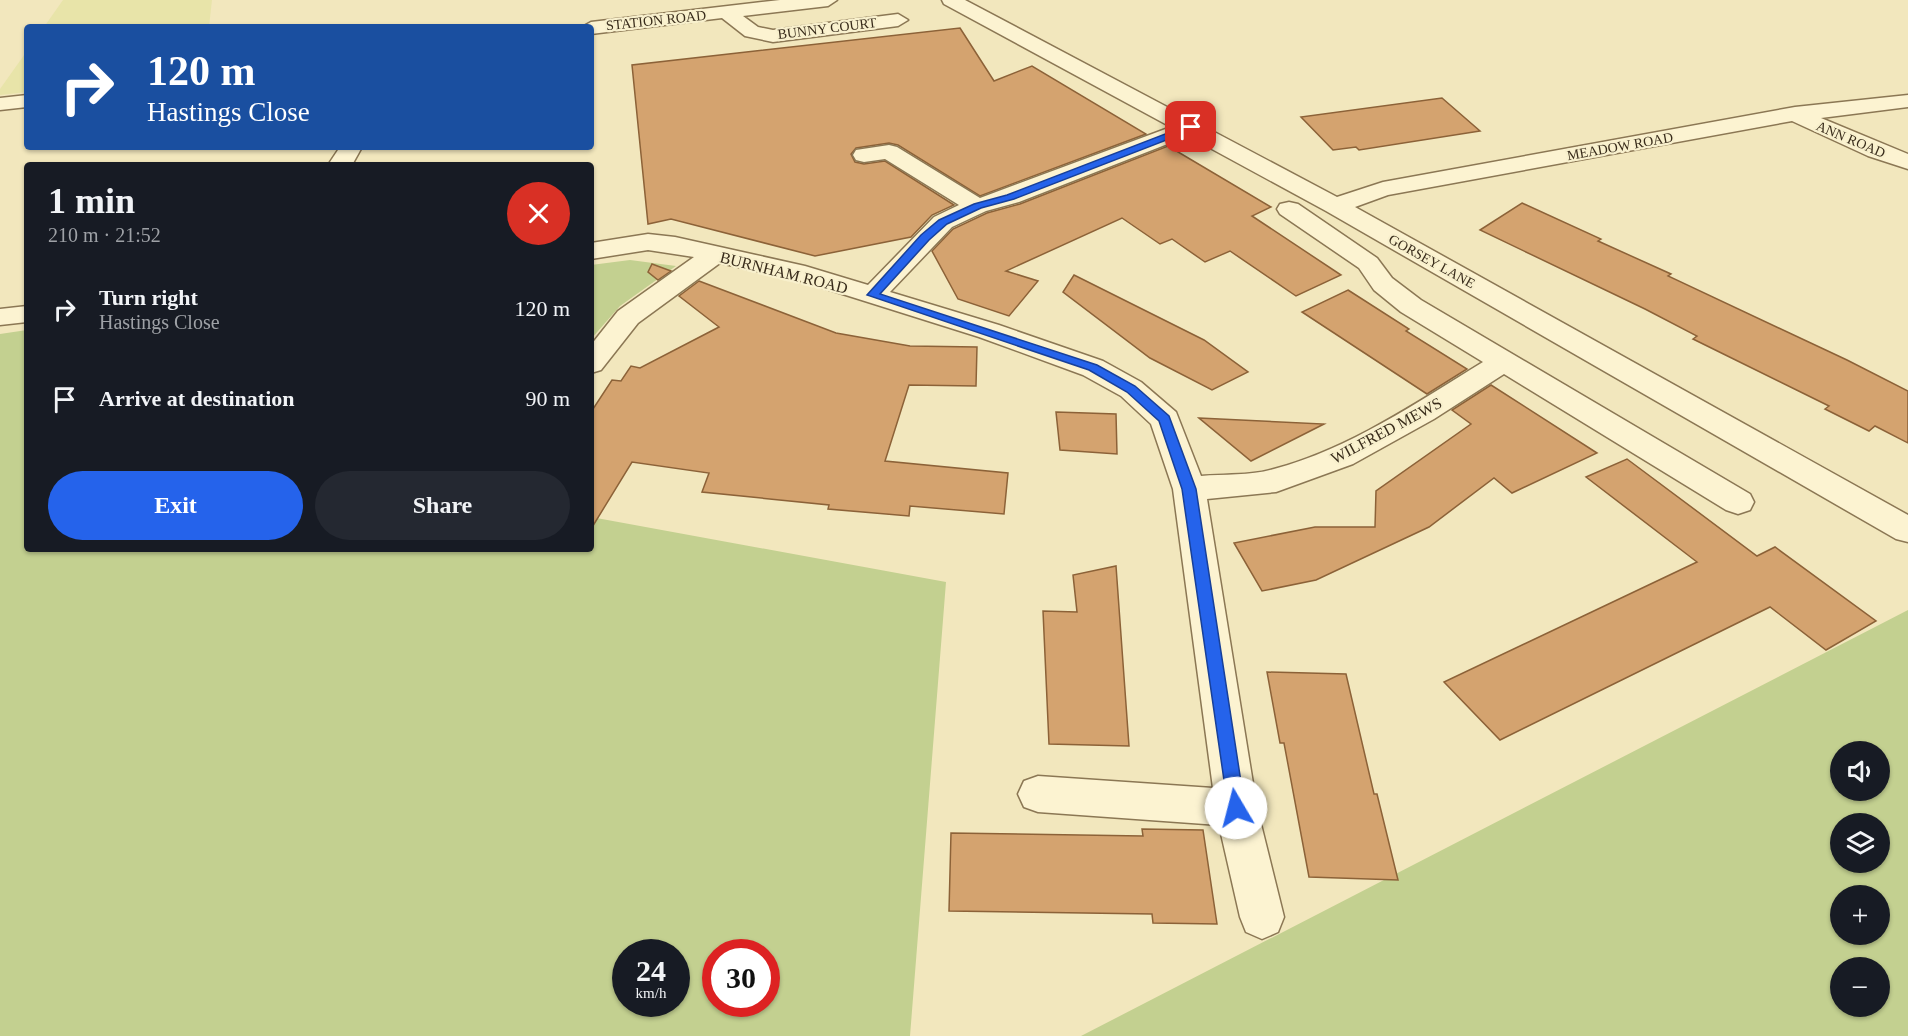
<!DOCTYPE html>
<html lang="en">
<head>
<meta charset="utf-8">
<style>
	:root { --surface:#171b24; --page:#242831; --text:#f1f3f6; --muted:#9ea1a6; --accent:#2563eb }
	body { margin:0; font-family:"Times New Roman",serif; background:var(--page); color:var(--text); height:100vh; display:flex; flex-direction:column; font-size:22px; white-space:nowrap }
	* { box-sizing:border-box; margin:0 }
	p { font-size:20px; color:var(--muted) }
	.icon { flex:none; width:33px; height:33px; fill:none; stroke:currentColor; stroke-width:2; stroke-linecap:round; stroke-linejoin:round }
	.map { position:relative; flex:1; overflow:hidden }
	.side { position:absolute; left:24px; top:162px; width:570px; height:390px; display:flex; flex-direction:column; background:var(--surface); border-radius:6px; box-shadow:0 2px 4px #0004 }
	.side>* { flex:none }
	.top-card { position:absolute; left:24px; top:24px; width:570px; height:126px; border-radius:6px; box-shadow:0 2px 4px #0004; background:#1a4fa0; color:#fff; overflow:hidden }
	.tools { position:absolute; left:1830px; top:741px; display:grid; gap:12px }
	.tools a { display:grid; place-items:center; width:60px; height:60px; border-radius:50%; background:var(--surface); box-shadow:0 2px 4px #0004; font-size:30px }
	.speed { position:absolute; left:612px; top:939px; display:flex; gap:12px; font-size:30px; font-weight:700; text-align:center }
	.speed>* { display:grid; place-content:center; width:78px; height:78px; border-radius:50%; background:var(--surface); box-shadow:0 2px 4px #0004; line-height:1 }
	.speed small { font-size:15px; font-weight:400 }
	.speed .limit { border:9px solid #d22; background:#fff; color:#111 }
	.pin { position:absolute; display:grid; place-items:center; width:51px; height:51px; color:#fff; margin:-26px; border-radius:12px; box-shadow:0 3px 9px #0006 }
	.me { position:absolute; width:66px; margin:-33px; rotate:352deg; stroke-linejoin:round; filter:drop-shadow(0 0 4px #0008) }
	.turn { display:flex; align-items:center; gap:21px; height:126px; padding:0 24px; font-size:27px }
	.turn .icon { width:78px; height:78px; stroke-width:2.5 }
	.turn b { display:block; font-size:42px; line-height:51px }
	.round { display:grid; place-items:center; flex:none; width:63px; height:63px; border-radius:32px; background:var(--page) }
	.overview { display:flex; align-items:center; justify-content:space-between; height:102px; padding:0 24px }
	h1 { font-size:36px; font-weight:600; line-height:45px }
	.cta { display:flex; gap:12px; margin-top:auto; padding:12px 24px }
	.cta a { flex:1; height:69px; border-radius:36px; background:var(--accent); color:#fff; font-size:24px; font-weight:600; line-height:69px; text-align:center }
	.cta a+a { background:var(--page); color:var(--text) }
	ul { padding:0; list-style:none }
	li { display:flex; align-items:center; gap:18px; height:90px; padding:0 24px }
	li div { flex:1 }
	li b { display:block; font-size:22px }
	li em { font-style:normal }
	.map>svg:first-child { display:block }
	.farmland { fill:#e8e4a9 }
	.green { fill:#c3d090; fill-rule:evenodd }
	.building { fill:#d4a36f; stroke:#8c6238; stroke-width:1.5 }
	.lines { fill:none; stroke-linecap:round; stroke-linejoin:round }
	.minor-casing { stroke:#8b7754; stroke-width:3 }
	.minor { fill:#fcf3d1; fill-rule:evenodd }
	.route { fill:#2563eb; stroke:#184099; stroke-width:1.5 }
	.labels { text-anchor:middle; stroke-width:4.5; stroke-linejoin:round; paint-order:stroke }
	.far-street-label { font-size:14px; fill:#392c1b; stroke:#f8f0cd }
	.street-label { font-size:16px; fill:#392c1b; stroke:#f8f0cd }
</style>
</head>
<body>
<div class="map">
<svg width="1908" height="1036" viewBox="0 0 1908 1036">
	<rect width="100%" height="100%" fill="#f2e7bd"/>
	<g class="farmland">
		<path d="M63,0H212L209,27H44Z"/>
		<path d="M27,51V92L0,95V89Z"/>
	</g>
	<g class="green">
		<path d="M630,260L676,266L620,306L591,339V265Z"/>
		<path d="M27,330V549H591V517L946,582L910,1036H0V334ZM626,952H676V1004H626ZM716,952H766V1004H716Z"/>
		<path d="M1908,610V1036H1081ZM1840,752H1880V790H1840ZM1840,824H1880V862H1840ZM1840,896H1880V934H1840ZM1840,968H1880V1006H1840Z"/>
	</g>
	<g class="building">
		<path d="M960,28L994,81L1032,66L1146,134L980,196L898,145L889,143L856,148L851,154L855,162L864,164L885,161L954,205L932,215L911,237L815,256L671,219L648,224L632,65Z"/>
		<path d="M1442,98L1480,131L1359,150L1356,147L1333,150L1301,117Z"/>
		<path d="M1168,146L1271,207L1252,216L1341,275L1296,296L1230,251L1205,262L1172,239L1160,244L1122,218L1006,271L1038,281L1009,316L958,299L932,251L953,229L987,213L1020,204Z"/>
		<path d="M1522,203L1601,239L1598,241L1671,274L1668,276L1847,360L1908,391V443L1875,426L1869,431L1825,409L1829,406L1693,339L1697,336L1645,309L1480,230Z"/>
		<path d="M652,264L671,271L658,280L648,272Z"/>
		<path d="M1074,275L1204,340L1248,372L1212,390L1150,358L1063,292Z"/>
		<path d="M699,281L836,333L910,346L977,347L976,386L909,385L885,461L1008,473L1004,514L910,506L909,516L828,509L829,505L702,492L709,473L632,462L591,529V412L612,380L621,381L631,366L640,368L719,327L679,296Z"/>
		<path d="M1348,290L1409,329L1406,331L1467,369L1427,394L1302,312Z"/>
		<path d="M1491,385L1597,453L1512,493L1494,478L1429,527L1316,580L1262,591L1234,543L1315,527H1375L1376,491L1471,424L1452,410Z"/>
		<path d="M1056,412L1116,414L1117,454L1060,450Z"/>
		<path d="M1199,418L1324,424L1251,461Z"/>
		<path d="M1627,459L1757,556L1775,547L1876,621L1826,650L1770,607L1500,740L1444,682L1697,562L1586,477Z"/>
		<path d="M1116,566L1129,746L1049,744L1043,611L1077,612L1073,575Z"/>
		<path d="M1267,672L1346,674L1374,794H1377L1398,880L1309,877L1284,743H1280Z"/>
		<path d="M1142,829L1203,830L1217,924L1153,923L1152,914L949,911L951,833L1143,836Z"/>
	</g>
	<g class="lines">
		<g class="minor-casing">
			<g id="minor">
				<path d="M780,0H837L828,6L743,16L758,27L773,30L898,14L908,20L898,26L773,42L745,36L722,18L591,34V27H582L591,22Z"/>
				<path d="M942,0H965L1337,197L1383,182L1795,107L1908,95V107L1821,118L1908,154V169L1868,156L1792,121L1388,195L1355,207L1908,515V542L1896,539L1326,211L1188,136L1019,202L986,211L952,227L890,292L999,325L1103,361L1141,382L1176,412L1201,476C1224,474 1252,476 1274,469C1349,449 1418,402 1483,362L1401,312L1374,290L1359,268L1280,214L1277,209L1280,204L1289,202L1298,204L1377,258L1392,278L1421,300L1750,494L1754,502L1750,510L1738,514L1726,510L1504,374L1434,419L1353,464L1276,492L1207,499L1257,808L1284,917L1278,932L1262,939L1246,932L1240,917L1219,825L1038,812L1024,807L1018,794L1024,781L1038,776L1213,788L1173,489L1151,424L1121,396L1083,375L979,337L798,280L720,263L638,323L601,370L591,373V345L618,311L694,257L648,250L591,259V243L648,234L675,237L805,266L868,285L934,217L959,205L885,159L864,162L856,160L853,155L856,150L889,145L897,147L980,198L1171,127L944,4Z"/>
				<path d="M27,95V107L0,110V98Z"/>
				<path d="M340,147H362L352,165H328Z"/>
				<path d="M27,306V322L0,325V309Z"/>
			</g>
		</g>
		<use href="#minor" class="minor"/>
	</g>
	<path class="route" d="M1191,124L1196,127L1195,129L1014,199L981,208L947,224L929,240L880,294L1097,365L1135,386L1169,416L1196,489L1245,808L1242,813L1236,816L1230,813L1228,808L1182,489L1159,421L1127,392L1089,370L867,295L921,235L939,220L974,204L1007,195Z"/>
	<g class="labels">
		<g class="far-street-label">
			<text transform="translate(656 20) rotate(-6)" y="5">STATION ROAD</text>
			<text transform="translate(827 28) rotate(-7)" y="5">BUNNY COURT</text>
			<text transform="translate(1851 139) rotate(23)" y="5">ANN ROAD</text>
			<text transform="translate(1620 146) rotate(-10)" y="5">MEADOW ROAD</text>
			<text transform="translate(1432 261) rotate(29)" y="5">GORSEY LANE</text>
		</g>
		<g class="street-label">
			<text transform="translate(784 272) rotate(14)" y="6">BURNHAM ROAD</text>
			<text transform="translate(1386 430) rotate(-28)" y="6">WILFRED MEWS</text>
		</g>
	</g>
</svg>
<div class="tools">
<a><svg class="icon" aria-label="sound" viewBox="0 0 24 24"><path d="M4 9h4l5-4v14l-5-4H4zM17 9q2 3 0 6"/></svg></a>
<a><svg class="icon" aria-label="layers" viewBox="0 0 24 24"><path d="M12 4l9 5-9 5-9-5zM3 14l9 5 9-5"/></svg></a>
<a>+</a>
<a>−</a>
</div>
<div class="speed"><div>24<small>km/h</small></div><div class="limit">30</div></div>
<div class="pin" style="left:1191px;top:127px;background:#d93025"><svg class="icon" aria-label="arrive" viewBox="0 0 24 24"><path d="M6 21V4h12l-3 4 3 4H6"/></svg></div>
<svg class="me" style="left:1236px;top:808px" viewBox="-20 -20 40 40"><circle r="19" fill="#fff"/><path d="M0-13L10 11 0 6-10 11z" fill="#2563eb"/></svg>
<div class="top-card">
<div class="turn"><svg class="icon" aria-label="right" viewBox="0 0 24 24"><path d="M7 20v-9h11M14 6l5 5-5 5"/></svg><div><b>120 m</b>Hastings Close</div></div>
</div>
<section class="side">
<div class="overview"><div><h1>1 min</h1><p>210 m · 21:52</p></div><a class="round" style="background:#d93025;color:#fff"><svg class="icon" aria-label="close" viewBox="0 0 24 24"><path d="M6 6l12 12M18 6L6 18"/></svg></a></div>
<ul>
<li><svg class="icon" aria-label="right" viewBox="0 0 24 24"><path d="M7 20v-9h11M14 6l5 5-5 5"/></svg><div><b>Turn right</b><p>Hastings Close</p></div><em>120 m</em></li>
<li><svg class="icon" aria-label="arrive" viewBox="0 0 24 24"><path d="M6 21V4h12l-3 4 3 4H6"/></svg><div><b>Arrive at destination</b></div><em>90 m</em></li>
</ul>
<div class="cta"><a>Exit</a><a>Share</a></div>
</section>
</div>
</body>
</html>
